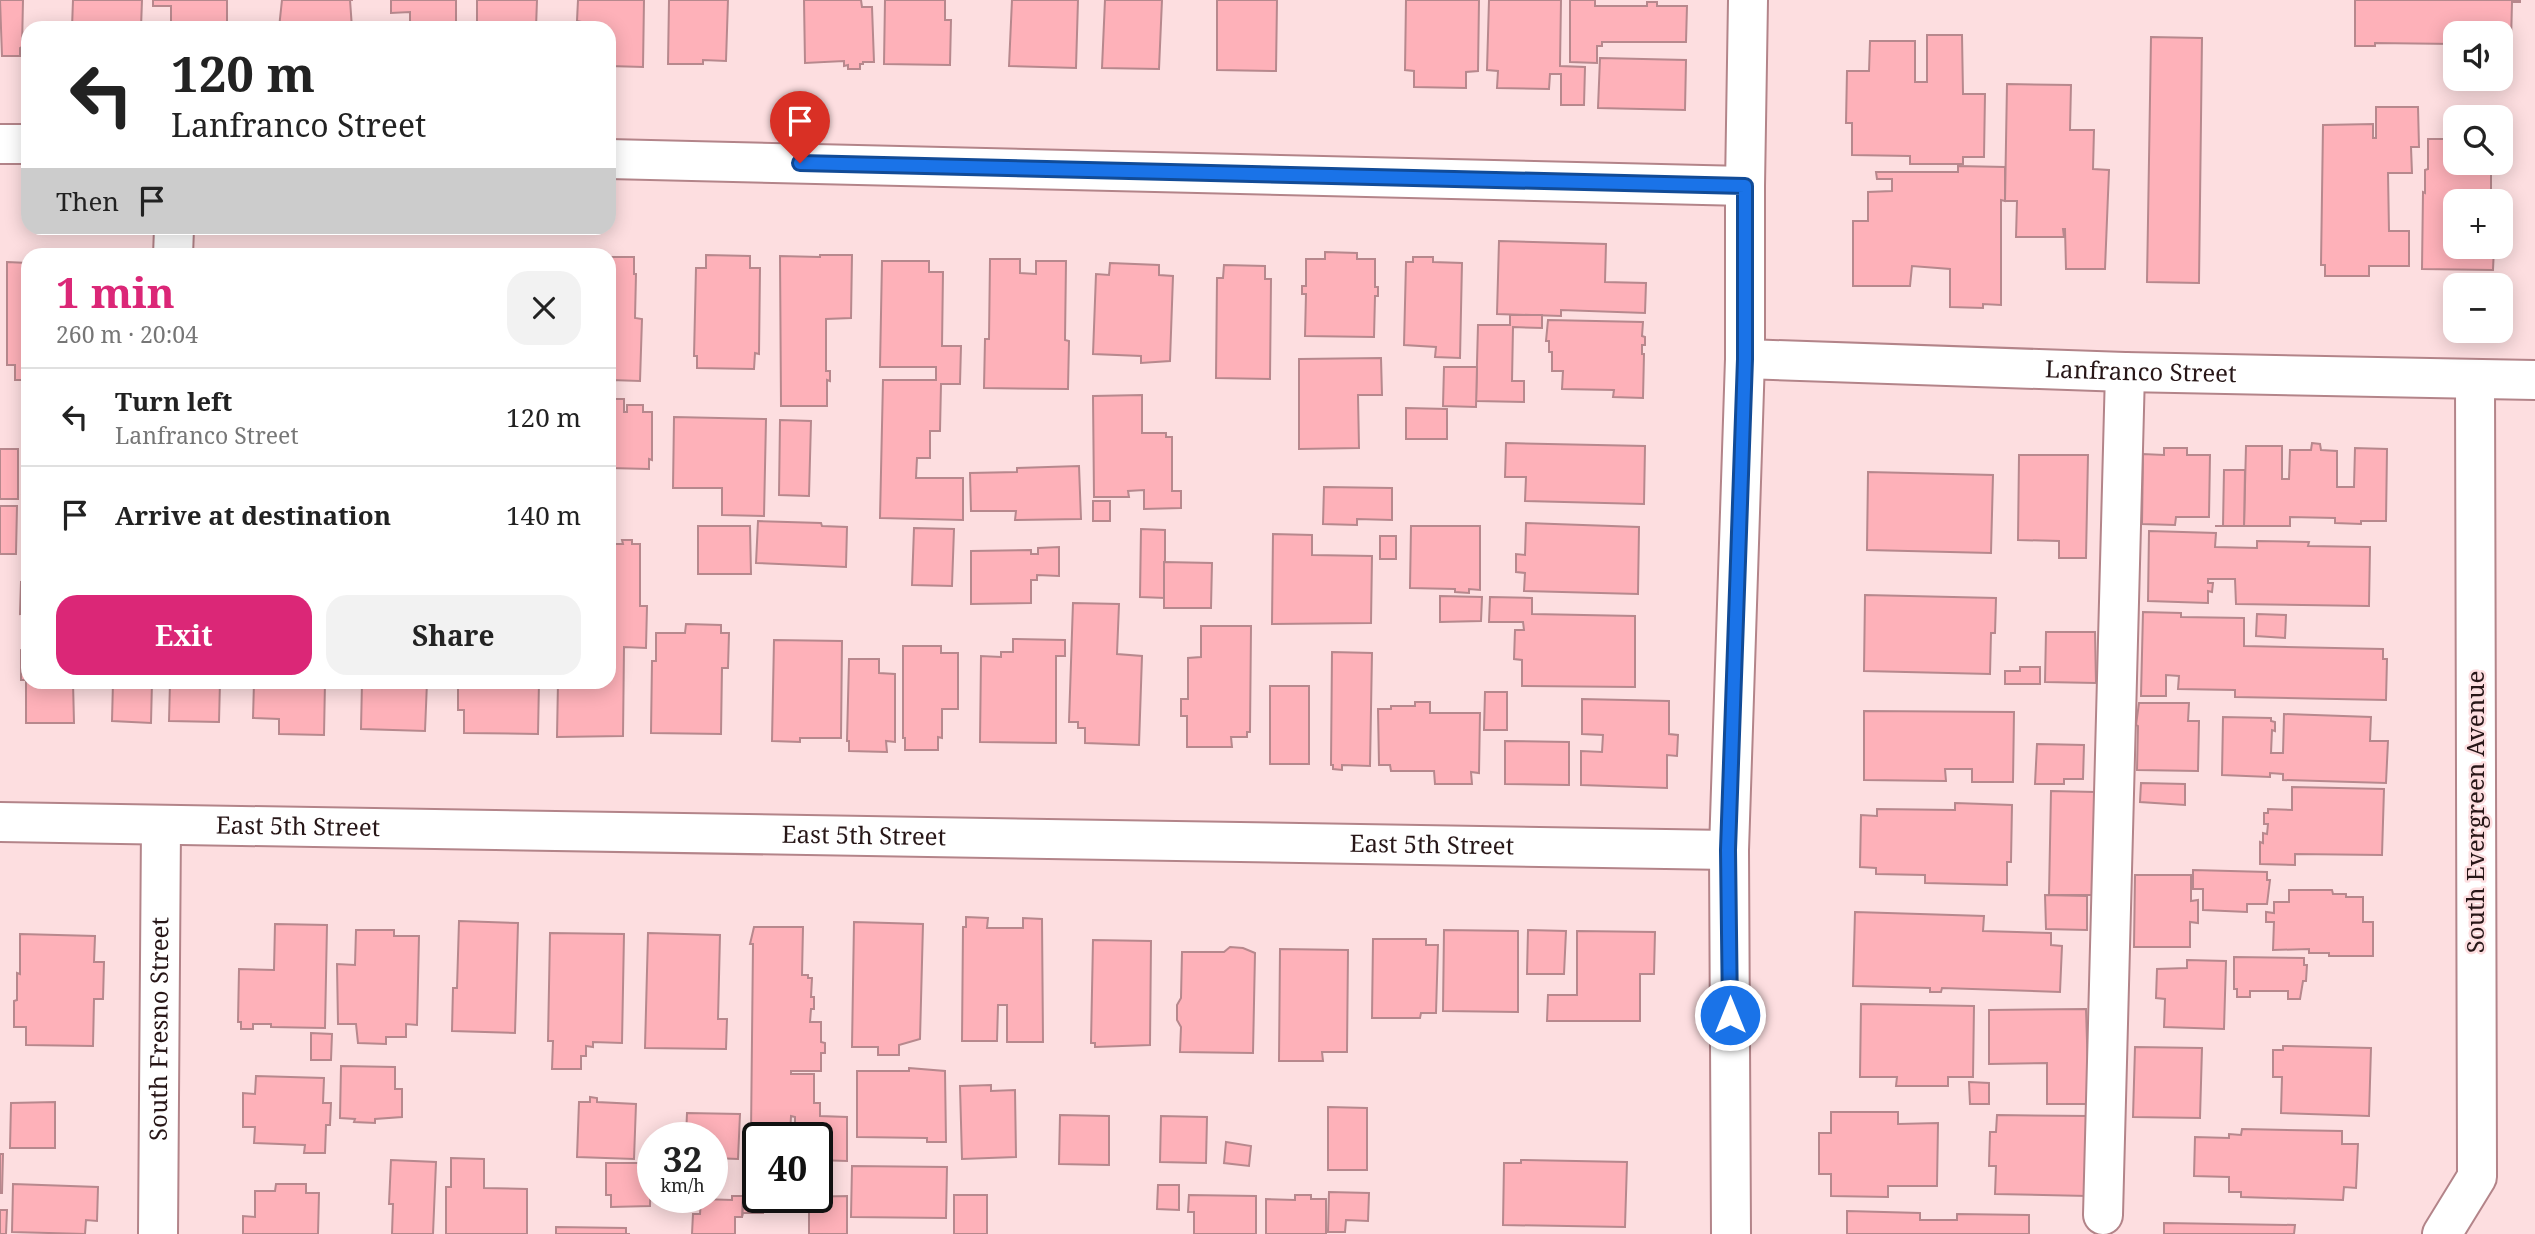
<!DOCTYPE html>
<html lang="en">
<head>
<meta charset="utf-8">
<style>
	:root { --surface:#fff; --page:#f2f2f2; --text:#222; --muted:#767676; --line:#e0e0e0; --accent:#db2777 }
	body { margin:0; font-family:"Noto Serif",serif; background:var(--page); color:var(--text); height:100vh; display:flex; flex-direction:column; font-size:26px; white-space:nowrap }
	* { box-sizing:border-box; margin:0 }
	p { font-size:23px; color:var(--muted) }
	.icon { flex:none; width:38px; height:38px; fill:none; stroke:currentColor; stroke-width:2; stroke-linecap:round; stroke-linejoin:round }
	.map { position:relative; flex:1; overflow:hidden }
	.side { position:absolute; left:21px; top:248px; width:595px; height:441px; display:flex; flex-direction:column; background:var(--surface); border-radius:21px; box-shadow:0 4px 18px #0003 }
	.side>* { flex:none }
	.hud { position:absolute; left:21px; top:21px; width:595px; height:214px; border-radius:21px; box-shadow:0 4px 18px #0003; background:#fff; color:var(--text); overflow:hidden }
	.fabs { position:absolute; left:2443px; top:21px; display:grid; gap:14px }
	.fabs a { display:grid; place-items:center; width:70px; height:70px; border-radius:14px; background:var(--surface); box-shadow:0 4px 18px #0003; font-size:35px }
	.speed { position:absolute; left:637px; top:1122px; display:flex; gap:14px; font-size:35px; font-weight:700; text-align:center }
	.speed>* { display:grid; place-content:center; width:91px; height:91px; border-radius:50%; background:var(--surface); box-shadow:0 4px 18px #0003; line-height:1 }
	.speed small { font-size:18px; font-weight:400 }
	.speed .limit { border:4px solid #111; border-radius:10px; background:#fff; color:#111 }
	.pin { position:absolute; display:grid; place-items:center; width:60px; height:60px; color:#fff; margin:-72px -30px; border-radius:50% 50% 50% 0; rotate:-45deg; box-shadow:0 0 7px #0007 }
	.pin .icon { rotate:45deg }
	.me { position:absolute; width:77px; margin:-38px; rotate:0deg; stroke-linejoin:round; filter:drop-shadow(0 0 5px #0008) }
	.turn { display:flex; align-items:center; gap:24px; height:147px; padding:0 35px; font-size:32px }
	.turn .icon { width:91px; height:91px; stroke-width:2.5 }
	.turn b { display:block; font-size:49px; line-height:60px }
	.then { display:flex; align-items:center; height:66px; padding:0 35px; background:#0003; gap:14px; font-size:26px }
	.round { display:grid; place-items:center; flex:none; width:74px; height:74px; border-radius:21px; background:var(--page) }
	.headline { display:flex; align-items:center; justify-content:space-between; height:119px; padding:0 35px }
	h1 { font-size:42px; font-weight:700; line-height:52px; color:var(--accent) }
	.button { display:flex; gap:14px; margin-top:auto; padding:14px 35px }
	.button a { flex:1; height:80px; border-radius:21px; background:var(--accent); color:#fff; font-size:28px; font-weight:700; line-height:80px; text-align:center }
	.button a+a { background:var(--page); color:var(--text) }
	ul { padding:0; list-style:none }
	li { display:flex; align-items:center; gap:21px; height:98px; padding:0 35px; border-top:2px solid var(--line) }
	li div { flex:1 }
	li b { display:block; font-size:26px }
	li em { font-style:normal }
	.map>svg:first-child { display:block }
	.building { fill:#feb1b9; stroke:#b7888d; stroke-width:2 }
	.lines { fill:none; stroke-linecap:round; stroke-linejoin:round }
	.minor-casing { stroke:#b38489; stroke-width:42 }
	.minor { stroke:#fff; stroke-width:38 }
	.route-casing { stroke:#114b97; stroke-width:18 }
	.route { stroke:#1a73e8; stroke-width:12 }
	.labels { text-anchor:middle; stroke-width:5; stroke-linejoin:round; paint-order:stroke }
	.street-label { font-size:24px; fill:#271617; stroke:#fddee0 }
</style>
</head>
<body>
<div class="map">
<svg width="2535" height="1234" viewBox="0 0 2535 1234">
	<rect width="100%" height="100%" fill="#fddee0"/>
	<g class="building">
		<path d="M0,0H23L22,47L20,48V56H2Z"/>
		<path d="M73,0H142L141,28H72Z"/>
		<path d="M153,0H227V28H171V6H153Z"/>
		<path d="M282,0H353H350L352,28H279Z"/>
		<path d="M391,0H456V28H410V12L391,13Z"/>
		<path d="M477,0H537L536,28H477Z"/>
		<path d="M578,0H644L643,67L609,66V28H582V22L577,21Z"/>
		<path d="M669,0H728L726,61L703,60V64H668Z"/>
		<path d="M804,0H861L862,7H872L874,62H863V64H860V69H848V65L844,66V61L805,63Z"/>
		<path d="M885,0H945V20H951L950,65L884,64Z"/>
		<path d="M1012,0H1078L1076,68L1009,66Z"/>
		<path d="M1105,0H1162L1159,69L1102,68Z"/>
		<path d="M1217,0H1277L1276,71L1217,70Z"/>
		<path d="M1406,0H1479L1478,71L1466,72V88L1414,87V71L1405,70Z"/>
		<path d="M1489,0H1561L1560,66L1585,67L1584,105H1561V74H1550L1549,89L1497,88L1498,71L1487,70Z"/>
		<path d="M1570,0H1595V6H1647V2H1657V6H1687L1686,42H1602V46H1597V63L1570,62Z"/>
		<path d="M2355,0H2520V2H2512L2511,44H2501V33H2455V44L2375,43V46H2355Z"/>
		<path d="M1927,35H1962L1963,94H1985L1984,157H1963V164H1910V156L1852,155V123H1846L1847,71H1869L1870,41H1915V82H1927Z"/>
		<path d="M2151,37L2202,38L2199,283L2147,282Z"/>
		<path d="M1600,58L1686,60L1685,110L1598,108Z"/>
		<path d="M2007,84L2071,85L2070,130H2094L2093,169L2109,170L2105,269H2066L2065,229H2063L2064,237H2016L2017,201H2005Z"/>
		<path d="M2376,107H2418L2419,147H2411L2412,173H2388L2389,231H2409V266H2369V276H2325V265H2321L2323,125L2373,124V138H2376Z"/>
		<path d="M2428,139H2455V163H2491V193H2494V201H2455V247H2494L2493,270L2422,269L2423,192L2425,193V170L2428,169Z"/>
		<path d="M1958,166L2005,167V201L2001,200V305L1983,304V308L1950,307V269L1912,266L1910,286H1853V221H1868V192L1892,191V179H1877L1876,172H1958Z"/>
		<path d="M1499,241L1606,244L1605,282L1646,283L1645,313L1561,310V316L1497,314Z"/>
		<path d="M1325,252L1357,253V259H1375V287H1378V296H1375L1374,337L1305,336L1306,294H1302V286H1306V259H1325Z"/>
		<path d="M706,255L750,256V268H760L759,354L755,353L754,369L697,368V356H694L696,268H706Z"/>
		<path d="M820,255H852L851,318L826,319V371H830V381L827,380V406H781L780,256L820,257Z"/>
		<path d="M609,257H634V274H636L635,318L642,319L640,381L611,380L610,399H624V412H627V405H643V412H652V460L649,459V469L609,468Z"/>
		<path d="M1413,257H1433V262L1462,263L1460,358L1435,357L1436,347L1404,345L1406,262H1413Z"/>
		<path d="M990,259H1020V273L1036,274V261H1066L1065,340L1069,341L1068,389L984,388L985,339H989Z"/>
		<path d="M882,261H929V272H943L942,346H961L960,384H941L940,431H930V458H917L916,478H963V520L880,518L883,380H936V367H880Z"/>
		<path d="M7,262L28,263V380H15V365H7Z"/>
		<path d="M1110,263L1159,265V275L1173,276L1170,361L1141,363V356L1093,354L1096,274L1109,275Z"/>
		<path d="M1224,265L1265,266V279H1271L1270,379L1216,378L1217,278H1223Z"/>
		<path d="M1510,315H1542V328L1513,327L1512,381H1524V402L1476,401L1478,325H1510Z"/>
		<path d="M1548,320L1643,322L1642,336L1645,337V345H1642V354H1644L1643,398L1613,397L1614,390L1562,389L1563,371H1552V352H1549V341H1546Z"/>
		<path d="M1381,358L1382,395H1358L1359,448L1299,449V359Z"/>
		<path d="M1444,367H1477L1476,407L1443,406Z"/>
		<path d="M1142,395V433H1166V437H1172V491H1181V508L1144,509V490L1128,491L1129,497H1094L1093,396Z"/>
		<path d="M1406,408L1447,409V439H1406Z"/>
		<path d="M674,417L766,419L764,516L722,515V488H673Z"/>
		<path d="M780,420L811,421L809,496L779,495Z"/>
		<path d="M23,432H28V494H22Z"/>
		<path d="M1506,443L1645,446L1644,504L1525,501L1526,477H1505Z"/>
		<path d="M2312,443L2320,444L2321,450L2337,451V487H2354L2355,448L2387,449L2386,521H2361V524L2335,523V518L2290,517V526H2244L2246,446H2282V479H2289L2290,450H2311Z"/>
		<path d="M2164,448H2187V455H2210L2209,517H2176L2175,525L2142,524L2143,454L2164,455Z"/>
		<rect x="0" y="449" width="18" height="50"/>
		<path d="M2019,455H2088L2086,558H2059V541L2018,540Z"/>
		<path d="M1079,466L1081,519L1015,520L1016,511H971L970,473L1017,472V468Z"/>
		<path d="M2224,470H2245L2244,526H2215H2223Z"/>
		<path d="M1868,472L1993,475L1991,553L1867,550Z"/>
		<path d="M1324,487L1392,488V520L1357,519V525L1323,524Z"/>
		<rect x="1093" y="501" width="17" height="20"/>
		<path d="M0,506H17L16,554H0Z"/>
		<path d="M758,521L821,523L822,526L847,527L846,567L756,563Z"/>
		<path d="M1526,523L1639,527L1638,594L1524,591L1525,573L1516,572V554L1525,555Z"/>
		<path d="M698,526H750L751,574H698Z"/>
		<path d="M1411,526H1480V590L1469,589V593L1455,592V589L1410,588Z"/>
		<path d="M914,528L954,529L952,586L912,585Z"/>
		<path d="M1141,529L1165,530V598L1140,597Z"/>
		<path d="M2149,531L2216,533L2215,547L2257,548V541L2309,542L2308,546L2370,547L2369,606L2236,604L2235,579H2208V583H2213L2212,592L2208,591V603L2148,601Z"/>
		<path d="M1273,534L1312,535V555L1372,556L1371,623L1272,624Z"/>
		<rect x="1380" y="536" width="16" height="23"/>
		<path d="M622,540H632V544H640V606H647L646,648L624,647L623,736L557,737L558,682H609L611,607H609V544H623Z"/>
		<path d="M24,543H28V682H73L74,723H26V680H21V650L26,649V613L20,614L21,582H24Z"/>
		<path d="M1059,547V576L1037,575V580H1031V603L971,604V551L1031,550V554H1038V548Z"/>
		<path d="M1164,562L1212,563L1211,608H1164Z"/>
		<path d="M1865,595L1996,598L1995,633H1991L1990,674L1864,671Z"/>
		<path d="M1440,596L1482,597L1481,621L1440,622Z"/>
		<path d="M1490,597L1532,598V614L1635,616V687L1522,686V660L1514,659L1515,630H1524L1523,622H1489Z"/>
		<path d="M1073,603L1119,604L1117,654L1142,656L1139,745L1085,743V728H1078V722H1069Z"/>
		<path d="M2143,612L2181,613V617L2244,618V646L2383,649V659H2387L2386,700L2235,697V690L2178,689L2179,676L2166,675V696H2141Z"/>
		<path d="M2257,614L2286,615L2285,638L2256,636Z"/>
		<path d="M686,624L721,625V633H729L728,668H722L721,734L651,733L652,661H656V633H685Z"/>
		<path d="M1201,626H1251L1250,732H1247V737H1231L1232,747H1187V716H1181V699H1188V658L1201,657Z"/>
		<path d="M2046,632H2095L2096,683L2045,682Z"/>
		<path d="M1013,639L1065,640V656H1056V743L980,742L981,656L1001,657V652H1013Z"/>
		<path d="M774,640L842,641L841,738H800V742L772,741Z"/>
		<path d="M903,646H941V653H958V709H942V738L938,737V750H905V738H903Z"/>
		<path d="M1332,652L1372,653L1370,766L1342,765V770L1333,769V765H1331Z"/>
		<path d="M849,659H879V673L895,674V742L886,741L887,752L849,751V741H847Z"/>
		<path d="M2020,667H2040V684H2005V671H2020Z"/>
		<path d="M113,682H152L151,723L112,721Z"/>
		<path d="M170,682H220L219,722L169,721Z"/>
		<path d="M254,682H325L324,735L279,734V719L253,718Z"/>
		<path d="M362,682H427L425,731L361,729Z"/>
		<path d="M458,682H539L538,734L464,733V710H458Z"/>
		<rect x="1270" y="686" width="39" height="78"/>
		<path d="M1485,692H1507V730H1484Z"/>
		<path d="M1582,699L1669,701V734L1678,735L1677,756L1667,755V788L1581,785V751L1602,752L1603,735L1582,734Z"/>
		<path d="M1415,702H1430V713H1480L1479,773L1471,772L1472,784H1435L1434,771H1391L1390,765H1379L1378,709H1391V706H1415Z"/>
		<path d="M2139,703H2189L2188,721H2199L2198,771L2137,770L2138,726L2136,725Z"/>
		<path d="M1864,711L2014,712L2013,782H1972V769H1945L1946,781L1864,780Z"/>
		<path d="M2284,714L2371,717L2370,741H2388L2386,783L2283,780V774L2270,773V777L2222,775L2223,717L2271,718V721L2275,722V731L2272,730L2271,753H2283Z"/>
		<path d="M1505,741L1569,742V785L1505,784Z"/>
		<path d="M2037,744L2084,745L2083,779H2064V784H2035Z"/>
		<path d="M2141,783L2185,784V805L2140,802Z"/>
		<path d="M2292,787L2384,789L2382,855L2295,854V865L2260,864V842L2263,843V833L2267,834L2268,824H2264V813H2268V809L2292,810Z"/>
		<path d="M2051,791L2095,792V895H2049Z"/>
		<path d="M1955,803L2012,805L2011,862H2007V885L1925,883V875L1876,874V868L1860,867L1861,815L1877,816V809L1955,810Z"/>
		<path d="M2193,870L2267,872V880H2270L2267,904H2247V912L2203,910V889H2193Z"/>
		<path d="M2135,875H2191V901L2198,900V923L2190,922V947H2134Z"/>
		<path d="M2289,890H2332L2333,894H2346V897H2363V922H2373V956H2329V953H2309V949L2273,950L2274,922H2266V912L2274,913V902H2289Z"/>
		<path d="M2045,895L2087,896V930L2046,929Z"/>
		<path d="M1855,912L1984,916L1983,931L2051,933V945L2062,946L2060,992L1942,988L1941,992H1930V988L1853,986Z"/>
		<path d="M966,917L988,918L987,928H1023V918L1042,919L1043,1042H1007V1005H998L997,1041H962L963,927H966Z"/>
		<path d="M459,921L518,923L515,1033L452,1031L453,988H457Z"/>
		<path d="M854,922L923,924L920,1039L899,1045V1055H878V1047H852Z"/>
		<path d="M275,924L327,925L325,1028L271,1027V1024H253V1029H241V1022H238L239,969L274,970Z"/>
		<path d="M754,927H803L802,975H808V978H812L811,997H814V1009H811L810,1022H821V1042L825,1043V1053H821V1071H791V1074H814V1103H820V1116L847,1117V1161L817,1160V1138H795V1117L791,1116L790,1135L751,1134L753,944H750Z"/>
		<path d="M356,930H394V936H419L417,1025L406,1024V1037H386V1044L358,1043L356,1024H338L337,964L355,965Z"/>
		<path d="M1444,930L1518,931V1012L1443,1011Z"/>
		<path d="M1528,930L1566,931L1564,974H1527Z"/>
		<path d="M1577,931L1655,932L1654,974H1640V1021H1547L1548,995H1577Z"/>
		<path d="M550,933L624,934L622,1043L593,1042V1047L586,1046V1056H581V1069H552L553,1041H548Z"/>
		<path d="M648,933L720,935L718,1019H727L726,1049L645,1048Z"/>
		<path d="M20,934L95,936L94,962H104L103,999H94L93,1046L26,1045V1027H14V1001L17,1000V973L20,974Z"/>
		<path d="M1373,939H1426V945H1438L1436,1013H1421L1420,1018H1372Z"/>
		<path d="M1093,940L1151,941L1150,1045L1095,1047V1043H1091Z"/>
		<path d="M1230,947L1243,948L1255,953L1253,1053L1180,1052L1181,1027L1177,1020V1005L1181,998L1182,952H1224Z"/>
		<path d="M1280,949L1348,950L1347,1052H1322L1323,1061H1279Z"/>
		<path d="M2234,957L2304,958V965H2307L2306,981H2303L2300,999H2288V991H2250V997H2237V989H2234Z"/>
		<path d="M2187,960L2226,961L2224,1029L2164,1027L2165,999L2156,998L2157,969L2187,968Z"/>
		<path d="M1861,1004L1974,1006L1973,1077H1948V1086H1896L1897,1077H1860Z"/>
		<path d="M2086,1009L2089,1104H2047V1063L1989,1064V1010Z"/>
		<path d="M311,1033L332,1034L331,1060H311Z"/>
		<path d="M2283,1046L2371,1048L2369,1116L2281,1113L2282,1077H2273V1050H2283Z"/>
		<path d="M2135,1047L2202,1048L2200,1118L2133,1117Z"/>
		<path d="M341,1066L395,1067V1089H402V1117L375,1119V1123L354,1122L355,1119L340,1118Z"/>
		<path d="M909,1068L945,1071L946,1142H927V1138L857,1137V1071H909Z"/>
		<path d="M256,1076L324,1078L323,1103H331L330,1125H326L325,1153H304L305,1145L254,1143L255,1127H243V1093L255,1094Z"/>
		<path d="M1969,1082L1989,1083V1104H1970Z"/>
		<path d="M991,1085V1091L1015,1090L1016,1157L962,1159L960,1086Z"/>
		<path d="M590,1097L597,1098V1102L636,1104L634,1159L577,1157L579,1102H590Z"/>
		<path d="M55,1102V1148H10L11,1103Z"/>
		<path d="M1328,1107L1367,1108V1170H1328Z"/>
		<path d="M1831,1112H1898V1124L1938,1123L1937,1186H1888V1197L1831,1196V1174H1819V1133H1831Z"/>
		<path d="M687,1113L740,1114L738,1159L712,1158V1138H686Z"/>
		<path d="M1060,1115L1109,1116V1165L1059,1164Z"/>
		<path d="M1997,1115L2089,1116L2087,1196L1995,1194L1996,1166H1989L1990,1132H1996Z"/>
		<path d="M1161,1116L1207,1117L1206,1163L1160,1162Z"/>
		<path d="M2242,1129L2342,1131V1144H2358L2356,1188L2344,1187L2343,1200L2241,1197V1192H2229V1177L2194,1176L2195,1137L2229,1138V1134L2241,1135Z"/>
		<path d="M1226,1142L1251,1146L1249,1166L1224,1163Z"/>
		<path d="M0,1154H3L2,1193H0Z"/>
		<path d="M451,1158L484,1159V1188L527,1189V1234H446V1187H451Z"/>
		<path d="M391,1160L436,1162L433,1234H392L393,1204H389Z"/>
		<path d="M1521,1160L1627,1162L1625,1227L1503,1225L1504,1163H1521Z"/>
		<path d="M606,1163H651L650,1206L611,1207V1195H606Z"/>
		<path d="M852,1166L947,1167L946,1218L851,1217Z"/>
		<path d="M13,1184L98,1187L97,1221L86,1220L85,1234L12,1232Z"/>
		<path d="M276,1184H306V1193H319L318,1234H243V1216L255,1217V1191H275Z"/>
		<path d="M1158,1185H1179V1210L1157,1209Z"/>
		<path d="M744,1191H758V1197H763V1213H743L742,1217Z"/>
		<path d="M1329,1192L1369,1193L1368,1221L1346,1220L1345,1232H1328Z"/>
		<rect x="954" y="1195" width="33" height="39"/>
		<path d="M1189,1195L1256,1196V1234H1194V1212H1188Z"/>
		<path d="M1295,1195H1311V1199H1326V1234H1266V1199L1295,1200Z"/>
		<path d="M732,1196H743L742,1217H735V1234H692L693,1214H700L701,1199L732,1200Z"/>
		<path d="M847,1196V1234H809V1210H803V1197Z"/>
		<path d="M0,1210H7L6,1234H0Z"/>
		<path d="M1847,1211L1920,1213V1220H1957V1214L2029,1215V1234H1847Z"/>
		<path d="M2164,1223L2295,1225L2294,1234H2164Z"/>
		<path d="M556,1227L626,1228V1234H630H556Z"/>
	</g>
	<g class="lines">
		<g class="minor-casing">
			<g id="minor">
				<path d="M0,144H28"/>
				<path d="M609,159L1745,186"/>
				<path d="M173,256L174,228"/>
				<path id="s1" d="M1745,359L2125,372L2535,380"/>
				<path id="s2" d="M0,822L1729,850"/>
				<path d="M2103,1215L2125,372"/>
				<path id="s3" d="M158,1234L161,826"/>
				<path d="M1731,1234L1729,850L1745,359V186L1748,0"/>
				<path d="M2442,1234L2477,1177L2475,380"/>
			</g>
		</g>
		<use href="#minor" class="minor"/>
	</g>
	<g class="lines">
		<g class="route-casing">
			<path id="route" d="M800,163L1745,186V359L1728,850L1730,1015"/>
		</g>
		<use href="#route" class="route"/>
	</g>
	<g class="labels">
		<g class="street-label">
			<text dy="8" stroke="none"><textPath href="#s1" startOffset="396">Lanfranco Street</textPath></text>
			<text transform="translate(2476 812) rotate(-90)" y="8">South Evergreen Avenue</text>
			<text dy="8" stroke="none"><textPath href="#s2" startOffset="298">East 5th Street</textPath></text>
			<text dy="8" stroke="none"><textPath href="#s2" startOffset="864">East 5th Street</textPath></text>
			<text dy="8" stroke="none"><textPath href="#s2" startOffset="1432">East 5th Street</textPath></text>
			<text dy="8" stroke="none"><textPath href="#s3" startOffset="205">South Fresno Street</textPath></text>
		</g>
	</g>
</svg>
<div class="fabs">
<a><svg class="icon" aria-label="sound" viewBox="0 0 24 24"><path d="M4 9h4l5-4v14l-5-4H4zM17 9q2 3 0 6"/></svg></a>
<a><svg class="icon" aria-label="search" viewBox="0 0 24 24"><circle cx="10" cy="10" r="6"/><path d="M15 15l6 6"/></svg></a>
<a>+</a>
<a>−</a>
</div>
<div class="speed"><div>32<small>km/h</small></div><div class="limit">40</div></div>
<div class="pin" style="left:800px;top:163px;background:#d93025"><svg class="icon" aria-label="arrive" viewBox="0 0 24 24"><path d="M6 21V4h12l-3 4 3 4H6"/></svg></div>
<svg class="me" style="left:1730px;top:1015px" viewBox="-20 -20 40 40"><circle r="17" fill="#1a73e8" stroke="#fff" stroke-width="3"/><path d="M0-11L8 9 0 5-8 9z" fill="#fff"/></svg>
<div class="hud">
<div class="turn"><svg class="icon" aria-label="left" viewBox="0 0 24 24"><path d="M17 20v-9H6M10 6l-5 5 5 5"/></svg><div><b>120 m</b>Lanfranco Street</div></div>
<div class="then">Then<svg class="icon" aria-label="arrive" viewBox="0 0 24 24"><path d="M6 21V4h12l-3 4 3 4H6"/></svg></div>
</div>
<section class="side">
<div class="headline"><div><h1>1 min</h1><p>260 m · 20:04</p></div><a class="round"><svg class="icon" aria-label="close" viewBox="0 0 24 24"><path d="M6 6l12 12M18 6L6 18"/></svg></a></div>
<ul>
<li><svg class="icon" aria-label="left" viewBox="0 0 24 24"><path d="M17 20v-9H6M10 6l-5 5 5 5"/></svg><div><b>Turn left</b><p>Lanfranco Street</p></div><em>120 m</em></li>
<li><svg class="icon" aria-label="arrive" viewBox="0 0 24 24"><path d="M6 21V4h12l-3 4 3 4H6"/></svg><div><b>Arrive at destination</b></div><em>140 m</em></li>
</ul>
<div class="button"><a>Exit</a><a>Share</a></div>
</section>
</div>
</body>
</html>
